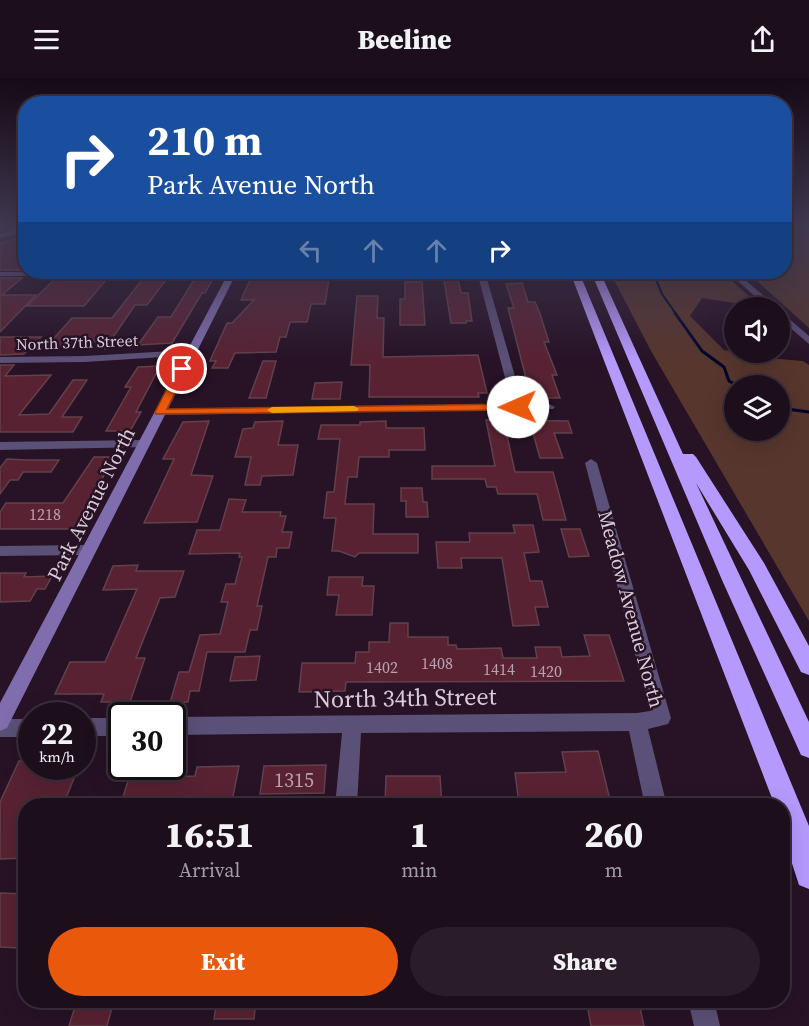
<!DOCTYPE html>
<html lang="en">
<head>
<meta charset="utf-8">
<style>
	:root { --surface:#1d0e1c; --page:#2a1c29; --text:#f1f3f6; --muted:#a09ca3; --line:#3b2e3b; --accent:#ea580c }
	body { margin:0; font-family:"Source Serif 4",serif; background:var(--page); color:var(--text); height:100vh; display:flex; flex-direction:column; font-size:22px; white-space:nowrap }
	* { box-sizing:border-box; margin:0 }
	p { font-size:20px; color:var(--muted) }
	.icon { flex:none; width:33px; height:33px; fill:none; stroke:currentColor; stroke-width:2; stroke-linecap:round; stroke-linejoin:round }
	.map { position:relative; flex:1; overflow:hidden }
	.side { position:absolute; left:18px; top:720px; width:772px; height:210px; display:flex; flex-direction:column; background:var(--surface); border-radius:24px; box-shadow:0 6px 24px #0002,0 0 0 2px var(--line) }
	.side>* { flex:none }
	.guide { position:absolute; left:18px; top:18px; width:774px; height:183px; border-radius:24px; box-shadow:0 6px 24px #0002,0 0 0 2px var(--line); background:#1a4fa0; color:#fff; overflow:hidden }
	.buttons { position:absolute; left:724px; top:219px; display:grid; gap:12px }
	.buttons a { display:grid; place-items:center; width:66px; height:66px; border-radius:50%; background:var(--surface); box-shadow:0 6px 24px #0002,0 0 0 2px var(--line); font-size:30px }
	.speed { position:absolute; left:18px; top:624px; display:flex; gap:12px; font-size:30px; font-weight:700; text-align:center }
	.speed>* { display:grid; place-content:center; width:78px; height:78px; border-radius:50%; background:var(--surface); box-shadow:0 6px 24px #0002,0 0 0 2px var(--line); line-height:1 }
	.speed small { font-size:15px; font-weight:400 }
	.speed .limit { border:3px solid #111; border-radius:9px; background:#fff; color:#111 }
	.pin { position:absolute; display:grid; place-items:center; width:51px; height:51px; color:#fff; margin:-26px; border:3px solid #fff; border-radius:50%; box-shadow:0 2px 6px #0007 }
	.me { position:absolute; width:66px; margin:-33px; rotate:269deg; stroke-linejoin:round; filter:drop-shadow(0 0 4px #0008) }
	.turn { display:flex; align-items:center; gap:21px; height:126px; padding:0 30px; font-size:27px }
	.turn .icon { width:78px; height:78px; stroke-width:2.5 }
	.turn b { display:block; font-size:42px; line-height:51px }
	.lanes { display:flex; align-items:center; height:57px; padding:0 30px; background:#0003; justify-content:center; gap:30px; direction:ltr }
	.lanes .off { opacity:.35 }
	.eta { display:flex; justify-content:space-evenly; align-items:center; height:102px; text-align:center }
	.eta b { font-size:36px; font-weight:800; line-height:42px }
	.cta { display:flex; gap:12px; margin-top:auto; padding:12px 30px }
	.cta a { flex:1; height:69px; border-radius:36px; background:var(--accent); color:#fff; font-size:24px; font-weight:800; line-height:69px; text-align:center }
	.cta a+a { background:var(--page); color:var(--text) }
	header { display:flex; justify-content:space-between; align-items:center; height:78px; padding:0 30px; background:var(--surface); font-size:27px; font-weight:800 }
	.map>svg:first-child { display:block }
	.green { fill:#57362d; fill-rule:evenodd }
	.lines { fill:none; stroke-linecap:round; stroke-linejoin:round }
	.stream-far1 { stroke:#00042b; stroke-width:2 }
	.stream { stroke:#00042b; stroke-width:3 }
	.building { fill:#582233; stroke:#62414a; stroke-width:1.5 }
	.street { fill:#5b5077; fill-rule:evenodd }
	.secondary { fill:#7f6dad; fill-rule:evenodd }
	.highway { fill:#b699fc; fill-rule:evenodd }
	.route { fill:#ea580c; stroke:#983908; stroke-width:1.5 }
	.slow { fill:#f59e0b }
	.labels { text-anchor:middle; stroke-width:5; stroke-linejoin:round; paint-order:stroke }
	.far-street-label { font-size:16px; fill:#daccd9; stroke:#271226 }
	.number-label { font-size:16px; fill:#baa2b0 }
	.street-label { font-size:20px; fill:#daccd9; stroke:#271226 }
	.near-number-label { font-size:20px; fill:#baa2b0 }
	.near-street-label { font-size:24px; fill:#daccd9; stroke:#271226 }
</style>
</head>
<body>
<header><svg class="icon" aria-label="menu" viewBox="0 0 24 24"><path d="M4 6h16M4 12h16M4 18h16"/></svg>Beeline<svg class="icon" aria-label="share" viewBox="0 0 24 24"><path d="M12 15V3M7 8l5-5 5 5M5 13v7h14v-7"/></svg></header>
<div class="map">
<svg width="809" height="948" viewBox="0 0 809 948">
	<rect width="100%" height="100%" fill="#271226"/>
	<g class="green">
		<path d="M785,149H809V250L747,194H784Z"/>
		<path d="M610,194H722L761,229L702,220L690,238L724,272L755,279L803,283L809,287V543L651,273ZM735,308H780V352H735Z"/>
	</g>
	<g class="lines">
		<path class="stream-far1" d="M653,194L662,216L676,236"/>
		<g class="stream">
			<path d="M675,235L702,273L724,289L729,303L738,308"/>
			<path d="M780,330L809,334"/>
		</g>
	</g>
	<g class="building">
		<path d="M26,158V192H0V165Z"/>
		<path d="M0,200H22L2,217H36L0,254Z"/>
		<path d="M329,201L325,226H311L307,244H290L286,259H280L276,274L235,275L228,290H212L216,283H210L227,245H232L254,222H241L249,204L252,202Z"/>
		<path d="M54,202L77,203L106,202L84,228H27Z"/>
		<path d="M142,202H166L147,227H135L105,271L85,256L75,268L46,269L72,240H112Z"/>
		<path d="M194,202H212L205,215H202L172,265L138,267L158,239H171Z"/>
		<path d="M444,202H458L461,215H468L472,243H466V245H451Z"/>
		<path d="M405,204H422L425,247H400V221H405Z"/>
		<path d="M522,205L528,224H535L540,236L549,264H544L557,297H552L560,320H531L508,230H514L506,206Z"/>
		<path d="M357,218H378L377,240H384L383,279L478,277L487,315H478L479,319H369L370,287H351Z"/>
		<path d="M0,259H41L24,276L0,277Z"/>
		<path d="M263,283H276L266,320H249Z"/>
		<path d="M0,287H14L5,298L51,297L19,337L49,336L73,302H87L62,339H82L73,354H0Z"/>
		<path d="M160,288L136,334H141L130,353H106L131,309H125L138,289Z"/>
		<path d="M342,304L340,321H312L315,305Z"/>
		<path d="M486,342L568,343L572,355H554L563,380H540L533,355H507V358L515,394H553L566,442H543L537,416H498L496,409H487L485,401H432V388H495Z"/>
		<path d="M209,343L191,397L213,398L197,444L144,445L174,381H163L183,344Z"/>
		<path d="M283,343L278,367H298L293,397L262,398L260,407H245L251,379H235L243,351L253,350L255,344Z"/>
		<path d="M386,343V350H424L425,372H389V379H359L357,399H348L345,426H374L373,456H418V475H359L355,479L339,473H332L336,440H324L327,414H334L340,361H318L321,347H360V344Z"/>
		<path d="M94,379H115L90,421H92L75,451H0V434L6,425H63Z"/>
		<path d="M7,381L27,382H59L51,394H23L18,402H10L0,416V390Z"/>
		<path d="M401,410H422L423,424H427L428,439H406V423H401Z"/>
		<path d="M229,421L246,422L242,434H281L280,438H286L282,454H292L289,470H277L276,479H268L257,528H262L257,552H250L245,574H207L199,613H190L188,624L170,625L179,594H189L200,557L220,556L228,524H221L226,506H235L242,479H239L240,475L189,476L197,452H220Z"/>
		<path d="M513,447H533L539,474L524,475L530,503H542L548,529H535L539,547L513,548L502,480H461L462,490H438L436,464H470L469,455H515Z"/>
		<path d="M561,451H580L589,478L569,479Z"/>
		<path d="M138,487L136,493H184L175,519L160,520L136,580H145L130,624H101L104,616H55L70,584H105L137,511L103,512L113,488Z"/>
		<path d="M0,495H26L24,499L52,498L45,511H37L30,523L0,524Z"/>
		<path d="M329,499H363L362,508H374L372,537H336L339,517H327Z"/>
		<path d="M390,545H408V559H448V567H456L457,571L501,570L503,580H537L535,569H560L562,579L590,578L584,557H609L624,603L346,604L345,613L299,614L302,585H355L356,574H369V564H389Z"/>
		<path d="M260,578L256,602L230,603L235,579Z"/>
		<path d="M598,673L611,726H519L515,695L566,694L562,674Z"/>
		<path d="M19,683H32V688H79L64,725H26V780L0,781V724Z"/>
		<path d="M326,687L324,715L260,716L264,688Z"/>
		<path d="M239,688L231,728H136L138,721L122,722L129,700L195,698L197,689Z"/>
		<path d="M386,698H440L442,728H385Z"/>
		<path d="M0,815L26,816V860L19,870L0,869Z"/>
		<path d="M77,922H114L107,948H69Z"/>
		<path d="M217,922H256L254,941H214Z"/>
		<path d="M639,925L644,948H591L587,926Z"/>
	</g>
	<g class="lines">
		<g class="street">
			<path d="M0,194H305L301,196L0,198Z"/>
			<path d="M477,194H485L523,326H549L555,329L553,331L160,337L154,334L160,331L512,326Z"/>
			<path d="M728,194H736L778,230H768Z"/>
			<path d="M780,233L809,258V266L780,241Z"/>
			<path d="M190,272L194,273V277L85,284L0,285V279L85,278Z"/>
			<path d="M143,362L147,363L149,366L147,369L0,372V364Z"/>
			<path d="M591,381L597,385L671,640L668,646L648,651L667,728H645L629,653L361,655L357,728H335L342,655L172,657V639L637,635L650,633L585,385Z"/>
			<path d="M88,467L95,472L88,477L0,478V468Z"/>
			<rect x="82" y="640" width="40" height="18"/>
			<rect x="0" y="641" width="32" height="18"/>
			<path d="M688,922H714L720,948H694Z"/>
		</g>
		<g class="secondary">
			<path d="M26,149V153L0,160V156Z"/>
			<path d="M229,194H237L7,650L0,653V625Z"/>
		</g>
		<g class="highway">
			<path d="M570,194H579L809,748V811L799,807L787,770L789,764L783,749V728H775Z"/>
			<path d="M591,194H600L683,376H693L696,379L764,485L809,568V597L801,594L749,492L696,405L809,644V680L801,677L722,502Z"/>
		</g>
	</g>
	<linearGradient id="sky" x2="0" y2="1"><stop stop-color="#150a15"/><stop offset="0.53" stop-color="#413952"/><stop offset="1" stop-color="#413952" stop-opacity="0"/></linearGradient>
	<rect width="809" height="282" fill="url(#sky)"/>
	<path class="route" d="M178,289L187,291L167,331L518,326L523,329L518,332L156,336L155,334Z"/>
	<path class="slow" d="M354,328L359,331L357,333L272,335L267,332L272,329Z"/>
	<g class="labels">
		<g class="far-street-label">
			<text transform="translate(77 264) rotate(-2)" y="6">North 37th Street</text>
		</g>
		<g class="number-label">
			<text x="45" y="442">1218</text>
			<text x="437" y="591">1408</text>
			<text x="382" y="595">1402</text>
			<text x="499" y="597">1414</text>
			<text x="546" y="599">1420</text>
		</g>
		<g class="street-label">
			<text transform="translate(91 426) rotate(-63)" y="7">Park Avenue North</text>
			<text transform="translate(631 531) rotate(75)" y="7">Meadow Avenue North</text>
		</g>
		<g class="near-number-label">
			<text x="294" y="709">1315</text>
		</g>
		<g class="near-street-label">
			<text transform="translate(405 620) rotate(-1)" y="8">North 34th Street</text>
		</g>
	</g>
</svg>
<div class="buttons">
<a><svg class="icon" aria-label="sound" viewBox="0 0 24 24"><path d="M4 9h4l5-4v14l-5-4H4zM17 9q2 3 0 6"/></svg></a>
<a><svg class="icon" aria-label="layers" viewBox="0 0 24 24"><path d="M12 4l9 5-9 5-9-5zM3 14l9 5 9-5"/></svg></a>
</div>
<div class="speed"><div>22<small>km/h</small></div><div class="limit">30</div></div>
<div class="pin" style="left:182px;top:291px;background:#d93025"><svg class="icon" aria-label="arrive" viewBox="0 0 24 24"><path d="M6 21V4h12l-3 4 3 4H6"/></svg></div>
<svg class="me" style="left:518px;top:329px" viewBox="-20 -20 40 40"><circle r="19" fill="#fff"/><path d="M0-13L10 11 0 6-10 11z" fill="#ea580c"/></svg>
<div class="guide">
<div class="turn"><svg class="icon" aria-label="right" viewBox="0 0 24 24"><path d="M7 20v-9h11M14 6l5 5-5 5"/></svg><div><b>210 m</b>Park Avenue North</div></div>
<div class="lanes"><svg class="icon off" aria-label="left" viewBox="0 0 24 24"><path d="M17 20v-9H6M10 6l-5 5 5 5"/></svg><svg class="icon off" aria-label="ahead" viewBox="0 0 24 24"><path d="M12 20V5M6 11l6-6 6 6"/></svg><svg class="icon off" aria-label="ahead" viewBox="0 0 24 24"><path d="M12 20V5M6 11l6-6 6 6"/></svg><svg class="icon" aria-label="right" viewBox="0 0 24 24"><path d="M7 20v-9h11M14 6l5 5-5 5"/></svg></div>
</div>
<section class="side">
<div class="eta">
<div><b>16:51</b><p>Arrival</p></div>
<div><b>1</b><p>min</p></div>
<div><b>260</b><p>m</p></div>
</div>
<div class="cta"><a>Exit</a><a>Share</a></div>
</section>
</div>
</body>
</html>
